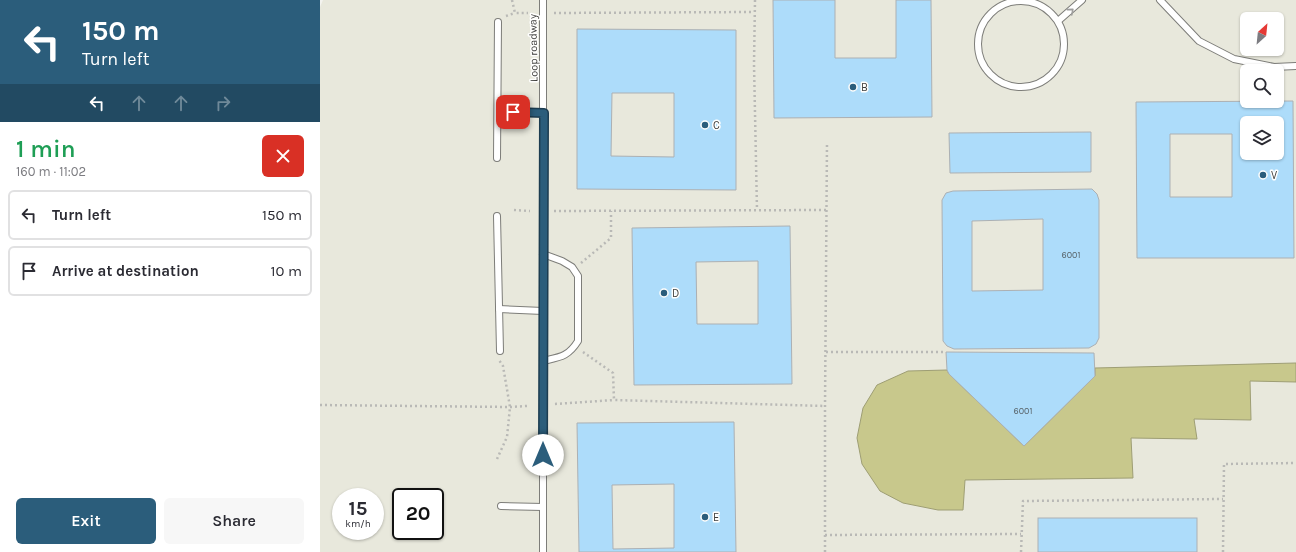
<!DOCTYPE html>
<html lang="en">
<head>
<meta charset="utf-8">
<style>
	:root { --surface:#fff; --page:#f7f7f7; --text:#2b2b33; --muted:#7c7c81; --line:#e1e1e2; --accent:#2b5d7b }
	body { margin:0; font-family:Karla,sans-serif; background:var(--page); color:var(--text); height:100vh; display:flex; flex-direction:column; font-size:15px; white-space:nowrap }
	* { box-sizing:border-box; margin:0 }
	p { font-size:13px; color:var(--muted) }
	.icon { flex:none; width:22px; height:22px; fill:none; stroke:currentColor; stroke-width:2; stroke-linecap:round; stroke-linejoin:round }
	.map { position:relative; flex:1; overflow:hidden }
	.sheet { display:flex; flex-direction:column; background:var(--surface); width:320px }
	.sheet>* { flex:none }
	.hud { background:#2b5d7b; color:#fff; overflow:hidden }
	.needle { width:26px; rotate:27deg }
	.buttons { position:absolute; left:920px; top:12px; display:grid; gap:8px }
	.buttons a { display:grid; place-items:center; width:44px; height:44px; border-radius:6px; background:var(--surface); box-shadow:0 1px 3px #0004; font-size:20px }
	.speed { position:absolute; left:12px; top:488px; display:flex; gap:8px; font-size:20px; font-weight:700; text-align:center }
	.speed>* { display:grid; place-content:center; width:52px; height:52px; border-radius:50%; background:var(--surface); box-shadow:0 1px 3px #0004; line-height:1 }
	.speed small { font-size:10px; font-weight:400 }
	.speed .limit { border:2px solid #111; border-radius:6px; background:#fff; color:#111 }
	.pin { position:absolute; display:grid; place-items:center; width:34px; height:34px; color:#fff; margin:-17px; border-radius:8px; box-shadow:0 2px 6px #0006 }
	.me { position:absolute; width:44px; margin:-22px; rotate:0deg; stroke-linejoin:round; filter:drop-shadow(0 0 3px #0008) }
	.turn { display:flex; align-items:center; gap:14px; height:84px; padding:0 16px; font-size:18px }
	.turn .icon { width:52px; height:52px; stroke-width:2.5 }
	.turn b { display:block; font-size:28px; line-height:34px }
	.lanes { display:flex; align-items:center; height:38px; padding:0 16px; background:#0003; justify-content:center; gap:20px; direction:ltr }
	.lanes .off { opacity:.35 }
	.round { display:grid; place-items:center; flex:none; width:42px; height:42px; border-radius:6px; background:var(--page) }
	.summary { display:flex; align-items:center; justify-content:space-between; height:68px; padding:0 16px }
	h1 { font-size:24px; font-weight:600; line-height:30px; color:#1e9e55 }
	.action { display:flex; gap:8px; margin-top:auto; padding:8px 16px }
	.action a { flex:1; height:46px; border-radius:6px; background:var(--accent); color:#fff; font-size:16px; font-weight:600; line-height:46px; text-align:center }
	.action a+a { background:var(--page); color:var(--text) }
	ul { padding:0; list-style:none }
	li { display:flex; align-items:center; gap:12px; height:50px; margin:0 8px 6px; padding:0 8px; border:2px solid var(--line); border-radius:6px }
	li div { flex:1 }
	li b { display:block; font-size:15px }
	li em { font-style:normal }
	main { display:flex; flex:1; min-height:0 }
	.map>svg:first-child { display:block }
	.built { fill:#e8e8dc; fill-rule:evenodd }
	.water { fill:#c8c88c; stroke:#9e9e74 }
	.building { fill:#addcfa; stroke:#acb0b3; fill-rule:evenodd }
	.lines { fill:none; stroke-linecap:round; stroke-linejoin:round }
	.service-casing { stroke:#7d7d79; stroke-width:8 }
	.path { stroke:#b9b9b6; stroke-width:2.5; stroke-dasharray:2 3; stroke-linecap:butt }
	.service { stroke:#fff; stroke-width:6 }
	.oneway { stroke:#9e9e9d }
	.route-casing { stroke:#1c3c50; stroke-width:10 }
	.route { stroke:#2b5d7b; stroke-width:7 }
	.poi-dot { fill:#2b5d7b; stroke:#fffffe; stroke-width:1.5 }
	.labels { text-anchor:middle; stroke-width:3; stroke-linejoin:round; paint-order:stroke }
	.number-label { font-size:9px; fill:#59656b }
	.street-label { font-size:11px; fill:#3d3d3b; stroke:#fffffe }
	.poi-label { font-size:11px; fill:#3d3d3b; stroke:#fffffe; text-anchor:start }
</style>
</head>
<body>
<main>
<section class="sheet">
<div class="hud">
<div class="turn"><svg class="icon" aria-label="left" viewBox="0 0 24 24"><path d="M17 20v-9H6M10 6l-5 5 5 5"/></svg><div><b>150 m</b>Turn left</div></div>
<div class="lanes"><svg class="icon" aria-label="left" viewBox="0 0 24 24"><path d="M17 20v-9H6M10 6l-5 5 5 5"/></svg><svg class="icon off" aria-label="ahead" viewBox="0 0 24 24"><path d="M12 20V5M6 11l6-6 6 6"/></svg><svg class="icon off" aria-label="ahead" viewBox="0 0 24 24"><path d="M12 20V5M6 11l6-6 6 6"/></svg><svg class="icon off" aria-label="right" viewBox="0 0 24 24"><path d="M7 20v-9h11M14 6l5 5-5 5"/></svg></div>
</div>
<div class="summary"><div><h1>1 min</h1><p>160 m · 11:02</p></div><a class="round" style="background:#d93025;color:#fff"><svg class="icon" aria-label="close" viewBox="0 0 24 24"><path d="M6 6l12 12M18 6L6 18"/></svg></a></div>
<ul>
<li><svg class="icon" aria-label="left" viewBox="0 0 24 24"><path d="M17 20v-9H6M10 6l-5 5 5 5"/></svg><div><b>Turn left</b></div><em>150 m</em></li>
<li><svg class="icon" aria-label="arrive" viewBox="0 0 24 24"><path d="M6 21V4h12l-3 4 3 4H6"/></svg><div><b>Arrive at destination</b></div><em>10 m</em></li>
</ul>
<div class="action"><a>Exit</a><a>Share</a></div>
</section>
<div class="map">
<svg width="976" height="552" viewBox="0 0 976 552">
	<rect width="100%" height="100%" fill="#f3f3ef"/>
	<path class="built" d="M3,0H976V552H0V7ZM927,19H957V49H927ZM927,71H957V101H927ZM927,123H957V153H927ZM21,497H55V531H21ZM81,497H115V531H81Z"/>
	<path class="water" d="M976,363V382L930,381L931,420L874,419L877,439L811,438L813,478L645,480L643,510H618L583,503L560,491L542,464L537,438L543,408L557,385L588,371L627,370L629,374L704,446L775,376V368Z"/>
	<g class="building">
		<path d="M453,0H515V58H576V0H611L612,117L454,118Z"/>
		<path d="M257,29L416,30V190L257,189ZM292,93H354V157L291,156Z"/>
		<path d="M973,101L974,258H817L816,102ZM927,123H957V153H927ZM850,134H912V197H850Z"/>
		<path d="M771,132V172L630,173L629,133Z"/>
		<path d="M772,189L777,194L779,200V338L776,344L769,348L634,349L627,346L623,341L622,200L626,193L633,191ZM723,219V290L652,291V221Z"/>
		<path d="M470,226L472,384L314,385L312,228ZM438,261V324H377L376,262Z"/>
		<path d="M626,352L774,353L775,376L704,446L629,374L627,370Z"/>
		<path d="M414,422L416,552H259L257,423ZM354,484V548L293,549L292,485Z"/>
		<rect x="718" y="518" width="159" height="34"/>
	</g>
	<g class="lines">
		<g class="service-casing">
			<g id="service">
				<path d="M840,0L879,41L914,59L954,67L976,66"/>
				<circle cx="701" cy="44" r="43"/>
				<path d="M738,21L762,0"/>
				<path d="M178,112L223,113"/>
				<path d="M177,158L178,22"/>
				<path d="M177,216L180,351"/>
				<path d="M179,309L223,311"/>
				<path d="M223,361C240,357 248,357 258,341V276L252,267L242,261L223,254"/>
				<path d="M181,506L223,507"/>
				<path d="M223,552V0"/>
			</g>
		</g>
		<g class="path">
			<path d="M192,0L195,13H208"/>
			<path d="M435,0L434,64L437,210"/>
			<path d="M234,13L434,12"/>
			<path d="M186,16L195,13"/>
			<path d="M194,210L210,211"/>
			<path d="M234,211L507,210"/>
			<path d="M261,263L291,238V211"/>
			<path d="M263,352L293,373L294,400L505,406"/>
			<path d="M506,352H626"/>
			<path d="M235,404L294,400"/>
			<path d="M0,405L190,407L207,406"/>
			<path d="M177,459L187,437L190,407L183,366L179,360"/>
			<path d="M505,535L701,534"/>
			<path d="M505,552V406L507,142"/>
			<path d="M701,552L703,501L903,499"/>
			<path d="M903,552L904,464L976,463"/>
		</g>
		<use href="#service" class="service"/>
	</g>
	<defs><path id="oneway-chevron" d="M-2-3.5L2.5 0L-2 3.5" fill="none" stroke-width="1.6" stroke-linecap="round" stroke-linejoin="round"/></defs>
	<use class="oneway" href="#oneway-chevron" transform="translate(751 11) rotate(-41)"/>
	<g class="lines">
		<g class="route-casing">
			<path id="route" d="M193,112L224,113L223,455"/>
		</g>
		<use href="#route" class="route"/>
	</g>
	<g class="poi-dot">
		<circle cx="533" cy="87" r="4"/>
		<circle cx="385" cy="125" r="4"/>
		<circle cx="943" cy="175" r="4"/>
		<circle cx="344" cy="293" r="4"/>
		<circle cx="385" cy="517" r="4"/>
	</g>
	<g class="labels">
		<g class="number-label">
			<text x="751" y="258">6001</text>
			<text x="703" y="414">6001</text>
		</g>
		<g class="street-label">
			<text transform="translate(213 48) rotate(-91)" y="4">Loop roadway</text>
		</g>
		<g class="poi-label">
			<text x="541" y="91">B</text>
			<text x="393" y="129">C</text>
			<text x="951" y="179">V</text>
			<text x="352" y="297">D</text>
			<text x="393" y="521">E</text>
		</g>
	</g>
</svg>
<div class="buttons">
<a><svg class="needle" viewBox="-14 -14 28 28"><path d="M0-13l5 13h-10z" fill="#e53935"/><path d="M0 13l5-13h-10z" fill="#7c7c81"/></svg></a>
<a><svg class="icon" aria-label="search" viewBox="0 0 24 24"><circle cx="10" cy="10" r="6"/><path d="M15 15l6 6"/></svg></a>
<a><svg class="icon" aria-label="layers" viewBox="0 0 24 24"><path d="M12 4l9 5-9 5-9-5zM3 14l9 5 9-5"/></svg></a>
</div>
<div class="speed"><div>15<small>km/h</small></div><div class="limit">20</div></div>
<div class="pin" style="left:193px;top:112px;background:#d93025"><svg class="icon" aria-label="arrive" viewBox="0 0 24 24"><path d="M6 21V4h12l-3 4 3 4H6"/></svg></div>
<svg class="me" style="left:223px;top:455px" viewBox="-20 -20 40 40"><circle r="19" fill="#fff"/><path d="M0-13L10 11 0 6-10 11z" fill="#2b5d7b"/></svg>
</div>
</main>
</body>
</html>
